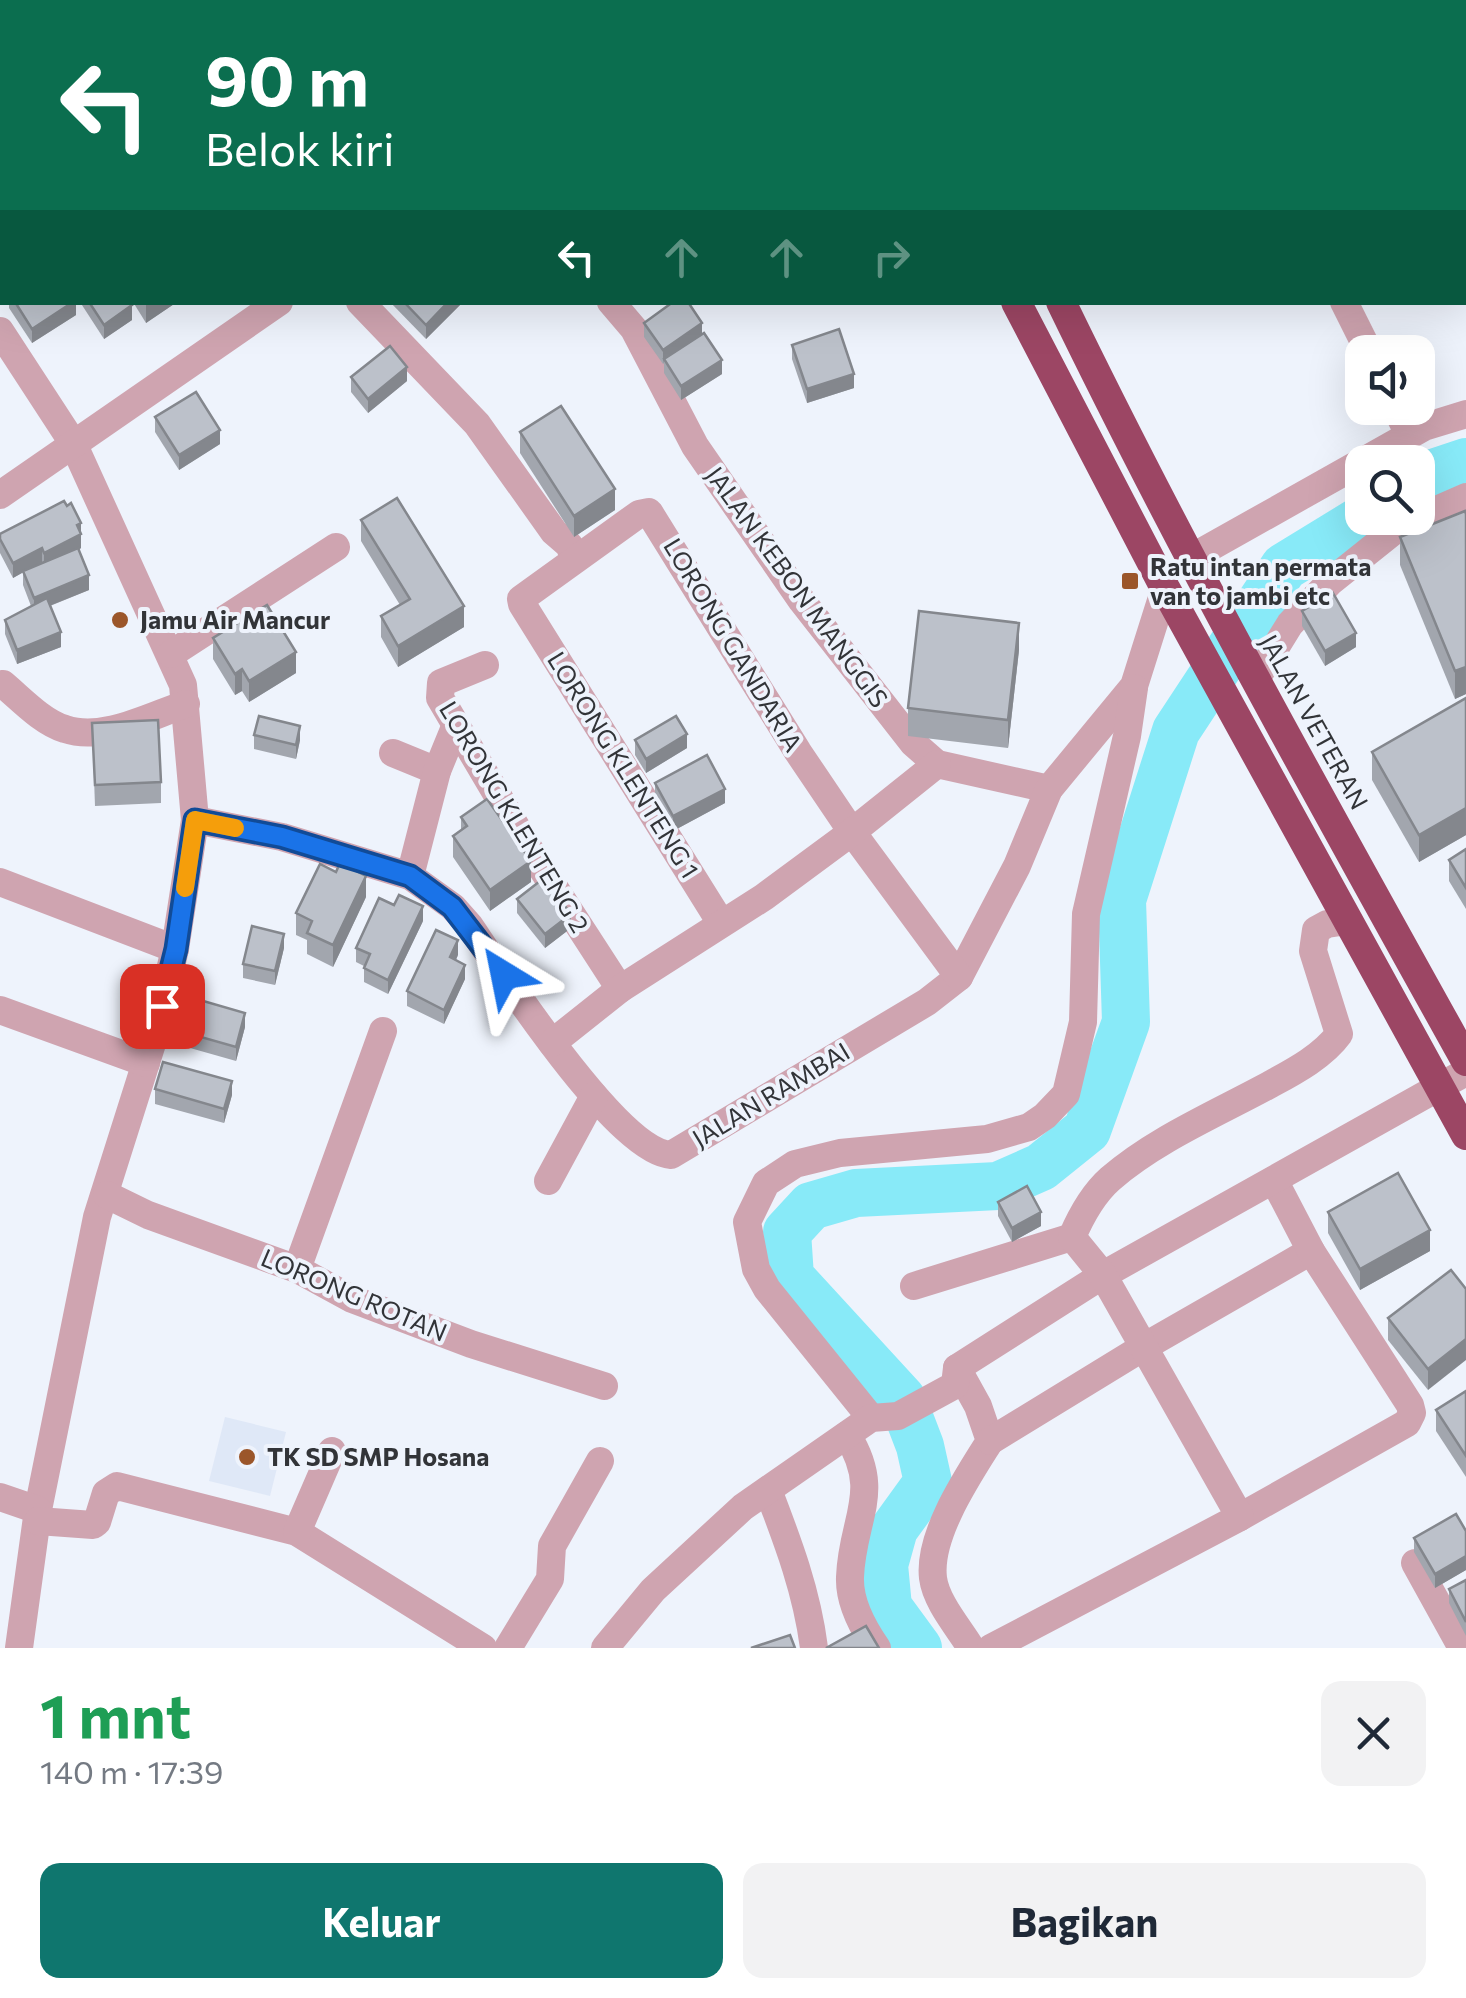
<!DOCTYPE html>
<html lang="id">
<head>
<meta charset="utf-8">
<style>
	:root { --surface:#fff; --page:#f2f2f3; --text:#1f2937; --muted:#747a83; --accent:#0f766e }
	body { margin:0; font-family:Commissioner,sans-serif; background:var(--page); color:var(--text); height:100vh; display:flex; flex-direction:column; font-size:38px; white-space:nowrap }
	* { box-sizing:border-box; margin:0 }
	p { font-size:32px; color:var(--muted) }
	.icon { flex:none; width:55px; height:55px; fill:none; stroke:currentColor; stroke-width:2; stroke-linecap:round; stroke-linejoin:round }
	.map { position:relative; height:1648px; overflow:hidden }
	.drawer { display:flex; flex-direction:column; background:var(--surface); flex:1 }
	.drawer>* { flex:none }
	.guide { position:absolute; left:0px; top:0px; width:1468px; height:305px; box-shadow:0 10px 40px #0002; background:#0b6e4f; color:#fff; overflow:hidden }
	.fabs { position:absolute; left:1345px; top:335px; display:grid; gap:20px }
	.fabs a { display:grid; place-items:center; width:90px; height:90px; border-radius:20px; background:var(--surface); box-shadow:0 10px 40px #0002; font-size:50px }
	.pin { position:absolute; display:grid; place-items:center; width:85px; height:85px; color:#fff; margin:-42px; border-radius:20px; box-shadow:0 5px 15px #0006 }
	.me { position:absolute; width:110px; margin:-55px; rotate:325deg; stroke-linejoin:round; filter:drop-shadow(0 0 8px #0008) }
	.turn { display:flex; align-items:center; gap:35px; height:210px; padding:0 40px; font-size:45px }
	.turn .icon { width:130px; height:130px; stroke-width:2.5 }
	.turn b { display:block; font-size:70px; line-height:85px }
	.lanes { display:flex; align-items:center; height:95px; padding:0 40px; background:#0003; justify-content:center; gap:50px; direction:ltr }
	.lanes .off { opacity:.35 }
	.round { display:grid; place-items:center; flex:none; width:105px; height:105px; border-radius:20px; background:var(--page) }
	.head { display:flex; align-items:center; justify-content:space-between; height:170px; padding:0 40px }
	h1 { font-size:60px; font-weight:700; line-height:75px; color:#1e9e55 }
	.action { display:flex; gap:20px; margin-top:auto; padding:20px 40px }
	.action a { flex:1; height:115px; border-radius:20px; background:var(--accent); color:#fff; font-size:40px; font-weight:700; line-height:115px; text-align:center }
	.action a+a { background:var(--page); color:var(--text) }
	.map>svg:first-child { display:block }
	.built { fill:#dfe8f7 }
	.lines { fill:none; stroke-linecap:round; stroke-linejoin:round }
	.river { stroke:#88eaf8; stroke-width:48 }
	.minor { stroke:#cfa4b0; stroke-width:28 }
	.highway { stroke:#9c4664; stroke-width:30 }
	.wall { fill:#a2a6ae }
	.shaded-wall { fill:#84878d }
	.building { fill:#bcc1ca; stroke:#84878d; stroke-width:2.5 }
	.route-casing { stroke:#114b97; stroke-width:25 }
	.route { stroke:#1a73e8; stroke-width:18 }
	.slow { stroke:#f59e0b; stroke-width:18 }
	.poi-dot { fill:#9b562a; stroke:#eef3fc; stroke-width:4 }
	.labels { text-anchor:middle; stroke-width:8; stroke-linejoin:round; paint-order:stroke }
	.poi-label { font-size:25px; font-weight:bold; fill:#323438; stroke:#eef3fc; text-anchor:start }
	.street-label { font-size:25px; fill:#323438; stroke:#eef3fc }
</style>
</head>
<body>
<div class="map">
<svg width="1466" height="1648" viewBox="0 0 1466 1648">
	<rect width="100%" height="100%" fill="#eef3fc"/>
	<path class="built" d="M225,1417L286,1432L270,1496L209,1481Z"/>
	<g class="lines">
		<g class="river">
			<path d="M1418,484L1436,472L1466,462"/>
			<path d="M918,1648L888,1607L884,1565L894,1529L928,1482L920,1446L902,1399L790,1277L787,1232L811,1206L856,1193L998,1186L1041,1167L1087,1130L1126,1022L1122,900L1176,731L1284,567L1364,518"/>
		</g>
		<g class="minor">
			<path d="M469,0L472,2"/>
			<path d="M1225,0L1228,2"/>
			<path d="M1409,0L1414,2"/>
			<path d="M329,2L333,0"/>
			<path d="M1122,2L1126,0"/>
			<path d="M1366,2L1371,0"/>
			<path d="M1465,70L1466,72"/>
			<path d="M0,185L2,183"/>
			<path d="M360,302L477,424L554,532L569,545L575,559"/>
			<path d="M611,302L634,329L695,446L802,601L913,743L937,764L1049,789"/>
			<path d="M1344,302L1369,352"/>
			<path d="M0,331L73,443L183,685L195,820L175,949L155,1034L97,1217L38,1510L19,1648"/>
			<path d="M1396,408L1409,435"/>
			<path d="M0,495L279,302"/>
			<path d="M1191,558L1424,427L1466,414"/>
			<path d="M171,654L336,547"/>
			<path d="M485,665L441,683L440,698L528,847L620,989"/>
			<path d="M1256,679L1290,624L1330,582L1400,526L1466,497"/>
			<path d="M3,684C21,699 42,722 65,729C103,742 150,716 186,704"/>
			<path d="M393,753L437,771"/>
			<path d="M195,820L282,837L410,876L453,907L469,925C501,972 617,1151 671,1155L927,1002L959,977L1017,866L1049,789L1134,686L1165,588"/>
			<path d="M410,876L437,771L455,727"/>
			<path d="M0,882L175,949"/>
			<path d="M721,923L522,604L521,599L639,514L649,512L798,752L852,832L959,977"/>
			<path d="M0,1010L146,1063"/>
			<path d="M552,1043L620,989L764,897L852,832L937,764"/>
			<path d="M548,1181L594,1096"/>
			<path d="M107,1195L148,1215L297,1269L352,1299L471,1344L604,1386"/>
			<path d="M297,1269L383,1031"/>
			<path d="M914,1286L1072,1237"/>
			<path d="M957,1368L978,1406L990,1441C968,1476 928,1535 933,1578C936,1602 959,1628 971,1648"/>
			<path d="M871,1418L767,1289L756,1269L747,1222L766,1183L795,1164L840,1153L987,1139L1029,1127L1045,1116L1066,1094L1083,1022L1086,914L1127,736L1134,688"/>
			<path d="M847,1435C883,1492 852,1518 850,1577C849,1602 863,1628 877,1648"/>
			<path d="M990,1441L1142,1348L1311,1251"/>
			<path d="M768,1490C788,1542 807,1592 814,1648"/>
			<path d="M0,1497L38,1510"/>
			<path d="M1240,1517L1407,1423L1412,1413L1410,1405L1311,1251L1274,1180"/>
			<path d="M38,1521L93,1525L97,1522L106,1493L117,1486L297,1532L483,1648"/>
			<path d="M297,1532L332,1451"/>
			<path d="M1415,1563L1462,1648"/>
			<path d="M508,1648L550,1579L552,1546L600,1461"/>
			<path d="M605,1648L653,1590L743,1507L871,1418L898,1416L955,1385L957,1368L1103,1275L1466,1072"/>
			<path d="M991,1648L1240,1517L1103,1275L1072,1237C1081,1216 1092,1195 1110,1179C1156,1139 1218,1113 1271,1084C1295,1071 1323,1056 1339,1034L1313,951L1316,930L1327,924L1347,921"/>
		</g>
		<g class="highway">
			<path d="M877,0L878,2"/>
			<path d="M923,0L925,2"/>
			<path d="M1016,302L1165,588L1466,1135"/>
			<path d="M1061,302C1186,560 1327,811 1466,1061"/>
		</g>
	</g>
	<g class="wall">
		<path d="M501,0H546L545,2H504Z"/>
		<path d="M2,100V142L0,137V101Z"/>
		<path d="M2,209V262L0,258V211Z"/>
		<path d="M9,302H76V315L32,343L9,308Z"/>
		<path d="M80,302H130L132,320L104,339Z"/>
		<path d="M133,302H177L146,323Z"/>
		<path d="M390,302H463L426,339Z"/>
		<path d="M644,323L702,334L722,374L681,400L664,373V363L663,364L644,337Z"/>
		<path d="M792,345L854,388L807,403L792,359Z"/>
		<path d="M351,377L407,381L368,413L351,392Z"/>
		<path d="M155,417L220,444L179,470L155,432Z"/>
		<path d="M520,432L615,510L574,537L520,453Z"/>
		<path d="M1466,514V694L1455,699L1400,565V537Z"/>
		<path d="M361,520L464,627L398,667L381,637V616L400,605L361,541Z"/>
		<path d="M81,523V548L79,550L89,590L50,606L61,647L17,664L5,634V620L31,606L23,585V572L13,578L0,553V534Z"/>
		<path d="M1302,611L1356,647L1325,666L1302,626Z"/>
		<path d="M213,638L296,673L249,702L242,691L235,695L213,659Z"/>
		<path d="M1019,650L1008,748L908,736V708Z"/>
		<path d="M1466,698V835L1419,862L1372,780V752Z"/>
		<path d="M92,723L161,782V803L95,806Z"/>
		<path d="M254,735L300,740L296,759L254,749Z"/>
		<path d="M635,740L687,748L646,773L635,755Z"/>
		<path d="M655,783L725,803L673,831L655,797Z"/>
		<path d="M461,817L531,882L490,911L453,857V836L461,831Z"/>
		<path d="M1466,849V909L1449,881V860Z"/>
		<path d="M366,897L333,967L307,954V940L296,935V913Z"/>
		<path d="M517,899L571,928L545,948L517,913Z"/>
		<path d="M423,921L388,994L364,982V966L356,962V948Z"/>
		<path d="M284,948L275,985L243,978V964Z"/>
		<path d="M458,955L456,960L465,979L444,1024L407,1006V991Z"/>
		<path d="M245,1027L236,1061L176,1044V1030Z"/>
		<path d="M155,1089L232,1095L224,1123L155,1104Z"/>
		<path d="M998,1202L1041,1226L1012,1242L998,1216Z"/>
		<path d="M1328,1212L1430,1251L1360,1290L1328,1233Z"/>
		<path d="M1451,1270L1428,1390L1388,1340V1318Z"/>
		<path d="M1466,1391V1477L1436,1431V1410Z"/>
		<path d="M1466,1531V1570L1435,1588L1414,1552V1538Z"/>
		<path d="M1466,1580V1636L1449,1603V1589Z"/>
	</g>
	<g class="shaded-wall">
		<path d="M72,0H98L93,2H72Z"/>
		<path d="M239,0H259L255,2H238Z"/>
		<path d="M2,24V38L0,40V26Z"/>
		<path d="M73,302H76V315L32,343V329Z"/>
		<path d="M146,302H177L146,323Z"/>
		<path d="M448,302H463L426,339V325Z"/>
		<path d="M132,305V320L104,339V325Z"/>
		<path d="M702,323V338L664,359L663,364V350Z"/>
		<path d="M722,360V374L681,400V386Z"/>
		<path d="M407,367V381L368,413V399Z"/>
		<path d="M854,374V388L807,403V389Z"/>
		<path d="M220,430V444L179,470V455Z"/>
		<path d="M615,489V510L574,537V516Z"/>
		<path d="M81,523V548L44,567V553Z"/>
		<path d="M42,548V562L13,578V563Z"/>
		<path d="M89,575V590L34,612V598Z"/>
		<path d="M464,606V627L398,667V646Z"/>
		<path d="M1019,623V650L1008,748V720Z"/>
		<path d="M61,632V647L17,664V650Z"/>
		<path d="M1356,633V647L1325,666V651Z"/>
		<path d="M296,652V673L249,702V681Z"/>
		<path d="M1466,667V694L1455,699V671Z"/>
		<path d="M242,669V691L235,695V674Z"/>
		<path d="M300,726V740L296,759V745Z"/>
		<path d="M687,734V748L646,773V759Z"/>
		<path d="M725,789V803L673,831V816Z"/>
		<path d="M1466,808V835L1419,862V835Z"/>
		<path d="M531,861V882L490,911V890Z"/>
		<path d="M366,876V897L333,967V945Z"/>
		<path d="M423,906V921L388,994V980Z"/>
		<path d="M571,914V928L545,948V934Z"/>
		<path d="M284,934V948L275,985V971Z"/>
		<path d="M458,940V955L450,972V957Z"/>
		<path d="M465,965V979L444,1024V1010Z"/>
		<path d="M245,1013V1027L236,1061V1047Z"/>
		<path d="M232,1081V1095L224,1123V1109Z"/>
		<path d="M1041,1212V1226L1012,1242V1228Z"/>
		<path d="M1430,1230V1251L1360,1290V1269Z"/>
		<path d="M1466,1339V1360L1428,1390V1369Z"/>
		<path d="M1466,1556V1570L1435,1588V1574Z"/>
	</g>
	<g class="building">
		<path d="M127,0H165L166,2H128Z"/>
		<path d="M171,0H224L226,2H173Z"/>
		<path d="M355,0H388L389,2H352Z"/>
		<path d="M619,0H678L679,2H617Z"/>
		<path d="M2,100V128L0,123V101Z"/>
		<path d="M2,209V241L0,237V211Z"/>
		<path d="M15,302H73L32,329Z"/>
		<path d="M89,302H130L132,305L104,325Z"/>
		<path d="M404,302H448L426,325Z"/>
		<path d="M673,302H688L702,323L663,350L644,323Z"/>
		<path d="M839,329L854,374L807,389L792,345Z"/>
		<path d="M704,333L722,360L681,386L664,359Z"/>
		<path d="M390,346L407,367L368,399L351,377Z"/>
		<path d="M196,392L220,430L179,455L155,417Z"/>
		<path d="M561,406L615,489L574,516L520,432Z"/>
		<path d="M397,498L464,606L398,646L381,616L410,599L361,520Z"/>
		<path d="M64,501L67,506L71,503L81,523L77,525L81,534L44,553L42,548L13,563L0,539V534Z"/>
		<path d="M1465,511L1466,514V667L1455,671L1400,537Z"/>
		<path d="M78,548L89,575L34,598L23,571Z"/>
		<path d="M1333,593L1356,633L1325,651L1302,611Z"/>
		<path d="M47,598L61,632L17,650L5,620Z"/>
		<path d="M267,605L296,652L249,681L242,669L235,674L213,638Z"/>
		<path d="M919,611L1019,623L1008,720L908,708Z"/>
		<path d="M1466,698V808L1419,835L1372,752Z"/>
		<path d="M259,716L300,726L296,745L254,735Z"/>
		<path d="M676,716L687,734L646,759L635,740Z"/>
		<path d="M158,720L161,782L95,785L92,723Z"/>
		<path d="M707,755L725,789L673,816L655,783Z"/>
		<path d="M487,799L531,861L490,890L453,836L467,826L461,817Z"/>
		<path d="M1466,849V888L1449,860Z"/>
		<path d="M340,863L366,876L333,945L307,933L312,921L296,913L320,864L336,872Z"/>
		<path d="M544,878L571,914L545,934L517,899Z"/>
		<path d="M399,895L423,906L388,980L364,968L370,954L356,948L379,898L394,905Z"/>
		<path d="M252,926L284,934L275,971L243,964Z"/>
		<path d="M436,930L458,940L450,957L465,965L444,1010L407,991Z"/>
		<path d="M186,996L245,1013L236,1047L176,1030Z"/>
		<path d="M163,1062L232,1081L224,1109L155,1089Z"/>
		<path d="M1398,1173L1430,1230L1360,1269L1328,1212Z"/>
		<path d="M1027,1186L1041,1212L1012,1228L998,1202Z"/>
		<path d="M1451,1270L1466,1289V1339L1428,1369L1388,1318Z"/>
		<path d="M1466,1391V1456L1436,1410Z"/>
		<path d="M1456,1514L1466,1531V1556L1435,1574L1414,1538Z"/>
		<path d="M1466,1580V1622L1449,1589Z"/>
		<path d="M866,1626L879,1648H826Z"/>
		<path d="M790,1635L795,1648H751Z"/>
	</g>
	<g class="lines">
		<g class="route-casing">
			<path id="route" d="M162,1006L176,949L195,820L282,837L410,876L452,907L504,975"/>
		</g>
		<use href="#route" class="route"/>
		<path class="slow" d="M185,888L195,820L235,828"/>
	</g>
	<g class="poi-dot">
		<rect x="1120" y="571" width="20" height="20" rx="5"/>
		<circle cx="120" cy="620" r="10"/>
		<circle cx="247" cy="1457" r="10"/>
	</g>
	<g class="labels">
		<g class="poi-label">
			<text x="1150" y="576">Ratu intan permata<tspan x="1150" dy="29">van to jambi etc</tspan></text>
			<text x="140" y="629">Jamu Air Mancur</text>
			<text x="267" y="1466">TK SD SMP Hosana</text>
		</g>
		<g class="street-label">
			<text transform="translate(797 587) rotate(54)" y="9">JALAN KEBON MANGGIS</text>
			<text transform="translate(733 645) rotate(59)" y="9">LORONG GANDARIA</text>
			<text transform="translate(1314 722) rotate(61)" y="9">JALAN VETERAN</text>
			<text transform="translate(623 765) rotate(58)" y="9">LORONG KLENTENG 1</text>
			<text transform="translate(514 817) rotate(59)" y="9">LORONG KLENTENG 2</text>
			<text transform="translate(771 1095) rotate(-31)" y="9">JALAN RAMBAI</text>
			<text transform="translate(354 1295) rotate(23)" y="9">LORONG ROTAN</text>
		</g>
	</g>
</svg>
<div class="fabs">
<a><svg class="icon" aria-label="sound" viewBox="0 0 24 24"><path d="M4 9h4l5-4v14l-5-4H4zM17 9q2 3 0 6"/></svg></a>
<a><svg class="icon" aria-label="search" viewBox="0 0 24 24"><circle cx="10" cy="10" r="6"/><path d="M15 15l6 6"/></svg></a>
</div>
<div class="pin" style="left:162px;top:1006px;background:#d93025"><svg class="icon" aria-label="arrive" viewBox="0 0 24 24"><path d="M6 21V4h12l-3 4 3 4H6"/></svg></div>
<svg class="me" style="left:504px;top:975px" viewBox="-20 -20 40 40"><path d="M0-17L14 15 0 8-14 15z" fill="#1a73e8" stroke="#fff" stroke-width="4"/></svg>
<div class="guide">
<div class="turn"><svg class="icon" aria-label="left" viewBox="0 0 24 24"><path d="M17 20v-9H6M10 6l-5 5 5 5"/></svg><div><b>90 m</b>Belok kiri</div></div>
<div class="lanes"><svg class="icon" aria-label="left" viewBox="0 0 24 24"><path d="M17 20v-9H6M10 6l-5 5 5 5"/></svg><svg class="icon off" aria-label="ahead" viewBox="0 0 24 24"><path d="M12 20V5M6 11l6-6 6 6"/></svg><svg class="icon off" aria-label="ahead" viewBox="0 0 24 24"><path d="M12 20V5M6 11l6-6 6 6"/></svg><svg class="icon off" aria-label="right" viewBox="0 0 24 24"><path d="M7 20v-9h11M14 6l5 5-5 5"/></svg></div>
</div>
</div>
<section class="drawer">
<div class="head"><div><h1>1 mnt</h1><p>140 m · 17:39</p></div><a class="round"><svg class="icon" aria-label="close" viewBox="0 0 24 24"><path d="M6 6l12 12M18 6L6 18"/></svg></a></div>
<div class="action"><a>Keluar</a><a>Bagikan</a></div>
</section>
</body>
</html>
